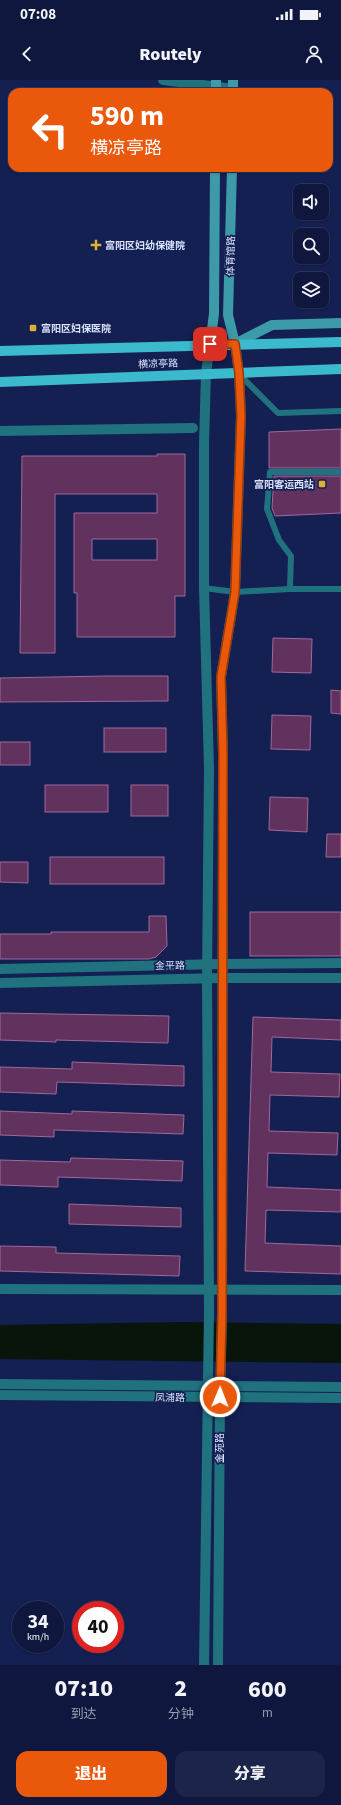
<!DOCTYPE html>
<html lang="zh">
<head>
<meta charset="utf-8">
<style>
	:root { --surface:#0f173e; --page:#1d2449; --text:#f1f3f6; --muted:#9b9fb0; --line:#2f3658; --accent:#ea580c }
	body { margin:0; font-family:"Source Sans 3","Noto Sans SC",sans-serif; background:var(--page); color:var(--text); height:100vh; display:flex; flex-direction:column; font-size:15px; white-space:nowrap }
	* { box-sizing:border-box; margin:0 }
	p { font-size:13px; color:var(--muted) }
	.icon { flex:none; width:22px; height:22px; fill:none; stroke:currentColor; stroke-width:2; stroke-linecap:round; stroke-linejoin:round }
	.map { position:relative; height:1585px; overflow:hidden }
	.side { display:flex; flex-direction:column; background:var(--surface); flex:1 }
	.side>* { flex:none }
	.guide { position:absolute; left:8px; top:8px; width:325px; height:84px; border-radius:12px; box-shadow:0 1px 3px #0004,0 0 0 1px var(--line); background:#ea580c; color:#fff; overflow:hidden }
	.controls { position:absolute; left:293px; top:104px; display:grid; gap:8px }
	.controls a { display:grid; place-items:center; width:36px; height:36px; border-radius:8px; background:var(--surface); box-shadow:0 1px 3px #0004,0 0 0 1px var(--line); font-size:20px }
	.speed { position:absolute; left:12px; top:1521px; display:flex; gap:8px; font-size:20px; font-weight:700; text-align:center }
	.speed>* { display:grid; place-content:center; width:52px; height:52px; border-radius:50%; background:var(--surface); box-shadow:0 1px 3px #0004,0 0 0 1px var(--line); line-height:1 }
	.speed small { font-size:10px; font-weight:400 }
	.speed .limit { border:6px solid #d22; background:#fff; color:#111 }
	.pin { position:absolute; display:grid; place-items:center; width:34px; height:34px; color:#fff; margin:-17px; border-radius:8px; box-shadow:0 2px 6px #0006 }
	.me { position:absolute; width:44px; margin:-22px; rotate:1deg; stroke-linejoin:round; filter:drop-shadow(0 0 3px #0008) }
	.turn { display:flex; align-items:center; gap:14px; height:84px; padding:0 16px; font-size:18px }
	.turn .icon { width:52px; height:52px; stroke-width:2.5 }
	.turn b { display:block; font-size:28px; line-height:34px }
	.eta { display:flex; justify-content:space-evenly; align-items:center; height:68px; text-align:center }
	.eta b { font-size:24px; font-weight:800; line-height:28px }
	.button { display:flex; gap:8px; margin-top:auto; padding:8px 16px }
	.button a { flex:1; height:46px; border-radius:12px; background:var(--accent); color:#fff; font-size:16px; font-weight:800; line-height:46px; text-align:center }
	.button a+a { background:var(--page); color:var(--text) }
	.status { display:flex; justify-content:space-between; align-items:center; height:28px; padding:0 20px; background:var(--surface); direction:ltr }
	.status svg { height:11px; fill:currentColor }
	header { display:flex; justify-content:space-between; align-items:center; height:52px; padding:0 16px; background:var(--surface); font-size:18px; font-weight:800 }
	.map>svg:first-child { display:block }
	.water { fill:#07150a }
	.building { fill:#62325f; stroke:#9e699a; fill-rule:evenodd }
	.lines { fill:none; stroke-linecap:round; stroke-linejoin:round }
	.service { stroke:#20727f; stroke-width:6 }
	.minor { stroke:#20727f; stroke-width:10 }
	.tertiary { stroke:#20727f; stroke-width:10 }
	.secondary { stroke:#3d9aa8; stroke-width:10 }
	.primary { stroke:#3cbacd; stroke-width:10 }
	.route-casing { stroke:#983908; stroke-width:10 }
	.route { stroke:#ea580c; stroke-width:7 }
	.poi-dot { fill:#dcb233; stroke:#141f52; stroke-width:1.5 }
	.labels { text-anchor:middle; stroke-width:3.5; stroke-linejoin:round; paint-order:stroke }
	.poi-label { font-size:10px; font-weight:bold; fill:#dae4ff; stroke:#141f52; text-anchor:start }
	.street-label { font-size:10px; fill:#dae4ff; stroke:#141f52 }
</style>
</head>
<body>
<div class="status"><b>07:08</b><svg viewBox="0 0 49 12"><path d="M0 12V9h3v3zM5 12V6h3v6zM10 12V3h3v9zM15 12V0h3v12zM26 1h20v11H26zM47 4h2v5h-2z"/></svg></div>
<header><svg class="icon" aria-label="back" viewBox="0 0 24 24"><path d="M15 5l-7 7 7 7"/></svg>Routely<svg class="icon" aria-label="person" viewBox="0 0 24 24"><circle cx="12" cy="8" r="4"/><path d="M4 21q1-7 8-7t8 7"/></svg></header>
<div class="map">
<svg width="341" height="1585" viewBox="0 0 341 1585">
	<rect width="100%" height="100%" fill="#141f52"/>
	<path class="water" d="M182,1242L341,1244V1283L0,1279V1245Z"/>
	<g class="building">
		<path d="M341,349V388H269V352Z"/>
		<path d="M157,374H185V516H175V557H77V513H74V433H157V414H55V573H20L22,376H157ZM92,459H157V480H92Z"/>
		<path d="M274,396H341V433L275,436L272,428Z"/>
		<path d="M273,558L312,559L311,593L272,592Z"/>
		<path d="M106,596H168V621L0,622V598Z"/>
		<path d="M331,610L341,611V634L331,633Z"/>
		<path d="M272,635L311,636L310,670L271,669Z"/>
		<rect x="104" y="648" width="62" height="24"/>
		<rect x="0" y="662" width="30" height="23"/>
		<rect x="45" y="705" width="63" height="27"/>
		<rect x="131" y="705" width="37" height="31"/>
		<path d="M270,717L308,718L307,752L269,750Z"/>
		<path d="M327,754H341V777H326Z"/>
		<rect x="50" y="777" width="114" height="27"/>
		<path d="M0,782H28V803L0,802Z"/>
		<rect x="250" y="832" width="91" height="44"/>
		<path d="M149,836H166L167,866L156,877L149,879H0V854H51V852H149Z"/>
		<path d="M0,933L169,936L168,963L56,960V962L0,960Z"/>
		<path d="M253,937L341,940V960L272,957L271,992L340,994L339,1017L270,1015L269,1051L338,1053L337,1075L268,1073L267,1107L341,1110V1132L266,1130L265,1163L341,1166V1194L245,1191Z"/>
		<path d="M72,982L184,986V1006L57,1002L56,1014L0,1012V987L72,989Z"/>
		<path d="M0,1031L72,1034V1031L184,1035L183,1054L54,1050V1057L0,1055Z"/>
		<path d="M71,1078L183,1081L182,1101L58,1097V1107L0,1105V1080L70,1082Z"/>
		<path d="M69,1124L181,1128V1147L69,1144Z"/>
		<path d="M0,1166L56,1167V1173L180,1176L179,1196L0,1191Z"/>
	</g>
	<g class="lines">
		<g class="service">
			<path d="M239,294L278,333L341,331"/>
			<path d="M204,508L235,512L290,509H341"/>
			<path d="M290,509L291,476L279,460L267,429L270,392H341"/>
		</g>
		<g class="minor">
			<path d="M163,0L234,9"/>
			<path d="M0,351L193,348"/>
			<path d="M0,1209L341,1210"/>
		</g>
		<g class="tertiary">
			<path d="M0,889L222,884L341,883"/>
			<path d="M0,903L222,898H341"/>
			<path d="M0,1304L341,1307"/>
			<path d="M0,1315L341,1318"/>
			<path d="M204,1585L209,1232L207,898L209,689L204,508V364L206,293L210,264"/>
			<path d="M218,1585L220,1317L222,1234L223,673L221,597L235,512L241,335L239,293L235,264"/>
		</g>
		<g class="secondary">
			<path d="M216,0V12"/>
			<path d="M233,0V12"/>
			<path d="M232,88L228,235L235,264L272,245L341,243"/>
			<path d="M210,264L214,234L215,88"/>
		</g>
		<g class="primary">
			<path d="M0,271L341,262"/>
			<path d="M0,302L341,289"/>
		</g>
	</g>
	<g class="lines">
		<g class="route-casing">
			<path id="route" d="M210,264H235L239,293L241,336L235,512L221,597L223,673L222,1234L220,1317"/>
		</g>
		<use href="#route" class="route"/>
	</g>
	<g class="poi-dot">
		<path d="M94 159h4v4h4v4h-4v4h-4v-4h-4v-4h4z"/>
		<rect x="29" y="244" width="8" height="8" rx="2"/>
		<rect x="318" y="400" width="8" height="8" rx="2"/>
	</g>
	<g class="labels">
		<g class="poi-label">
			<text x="105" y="169">富阳区妇幼保健院</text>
			<text x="41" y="252">富阳区妇保医院</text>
			<text x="314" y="408" text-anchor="end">富阳客运西站</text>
		</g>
		<g class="street-label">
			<text transform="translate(230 176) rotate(-89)" y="4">体育馆路</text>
			<text transform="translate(158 283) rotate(-2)" y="4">横凉亭路</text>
			<text transform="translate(170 885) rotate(-1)" y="4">金平路</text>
			<text transform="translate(170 1317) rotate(1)" y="4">凤浦路</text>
			<text transform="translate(219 1368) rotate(-90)" y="4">金苑路</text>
		</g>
	</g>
</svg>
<div class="controls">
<a><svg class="icon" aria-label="sound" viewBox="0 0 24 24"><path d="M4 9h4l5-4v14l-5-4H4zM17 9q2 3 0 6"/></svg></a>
<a><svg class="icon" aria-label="search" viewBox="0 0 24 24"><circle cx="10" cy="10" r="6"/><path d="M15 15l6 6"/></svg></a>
<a><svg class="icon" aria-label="layers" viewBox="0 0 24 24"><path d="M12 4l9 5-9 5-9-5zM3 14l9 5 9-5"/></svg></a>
</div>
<div class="speed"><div>34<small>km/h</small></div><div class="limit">40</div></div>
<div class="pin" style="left:210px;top:264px;background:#d93025"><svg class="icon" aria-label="arrive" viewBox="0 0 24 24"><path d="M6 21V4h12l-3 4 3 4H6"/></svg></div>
<svg class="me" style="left:220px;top:1317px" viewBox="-20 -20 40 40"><circle r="17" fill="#ea580c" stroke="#fff" stroke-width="3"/><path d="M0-11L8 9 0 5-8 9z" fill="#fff"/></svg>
<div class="guide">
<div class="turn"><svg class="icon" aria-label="left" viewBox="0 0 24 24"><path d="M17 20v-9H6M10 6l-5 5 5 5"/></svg><div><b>590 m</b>横凉亭路</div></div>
</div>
</div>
<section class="side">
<div class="eta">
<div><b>07:10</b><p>到达</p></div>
<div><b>2</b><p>分钟</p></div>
<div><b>600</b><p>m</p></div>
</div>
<div class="button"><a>退出</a><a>分享</a></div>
</section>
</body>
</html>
